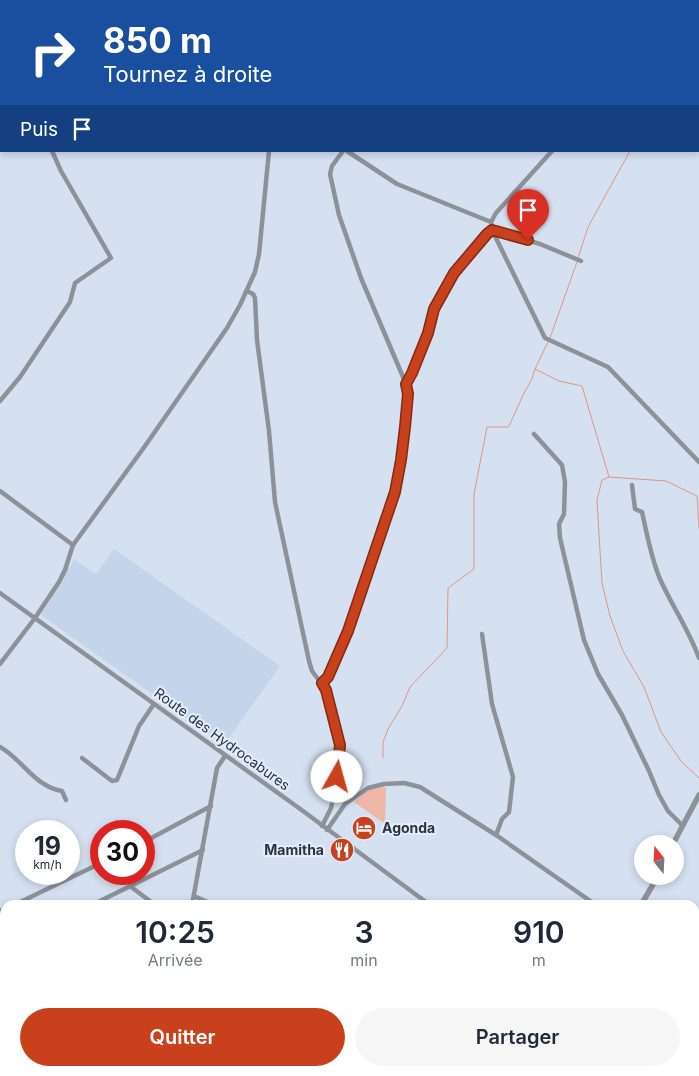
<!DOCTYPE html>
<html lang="fr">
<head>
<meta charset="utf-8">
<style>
	:root { --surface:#fff; --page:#f6f6f7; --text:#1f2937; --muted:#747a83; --accent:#c9401c }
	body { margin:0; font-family:Inter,sans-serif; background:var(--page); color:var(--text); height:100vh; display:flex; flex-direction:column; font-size:19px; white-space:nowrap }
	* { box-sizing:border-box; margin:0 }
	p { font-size:16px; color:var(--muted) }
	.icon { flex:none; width:28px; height:28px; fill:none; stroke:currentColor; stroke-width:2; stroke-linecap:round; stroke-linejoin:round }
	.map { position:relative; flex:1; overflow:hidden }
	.drawer { position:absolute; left:0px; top:900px; width:700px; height:176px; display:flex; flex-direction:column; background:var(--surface); border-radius:15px 15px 0 0; box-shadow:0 2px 8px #0003 }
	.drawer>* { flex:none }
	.top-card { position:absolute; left:0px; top:0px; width:700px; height:152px; box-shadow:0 2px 8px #0003; background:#1a4fa0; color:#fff; overflow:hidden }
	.needle { width:32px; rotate:342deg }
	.fabs { position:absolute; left:634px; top:835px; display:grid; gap:10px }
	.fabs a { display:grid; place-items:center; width:50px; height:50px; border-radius:50%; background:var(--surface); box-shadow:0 2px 8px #0003; font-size:25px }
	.speed { position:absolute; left:15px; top:820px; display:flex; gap:10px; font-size:25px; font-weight:700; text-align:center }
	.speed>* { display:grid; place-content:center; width:65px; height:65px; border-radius:50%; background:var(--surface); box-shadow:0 2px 8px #0003; line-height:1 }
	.speed small { font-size:12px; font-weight:400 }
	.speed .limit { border:8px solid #d22; background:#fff; color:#111 }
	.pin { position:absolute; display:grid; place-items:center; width:42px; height:42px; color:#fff; margin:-51px -21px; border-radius:50% 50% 50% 0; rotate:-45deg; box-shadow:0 0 5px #0007 }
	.pin .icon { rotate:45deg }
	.me { position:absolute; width:55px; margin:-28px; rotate:7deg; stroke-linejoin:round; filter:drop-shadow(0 0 4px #0008) }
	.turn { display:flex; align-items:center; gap:18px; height:105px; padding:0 20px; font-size:22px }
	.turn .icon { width:65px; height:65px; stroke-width:2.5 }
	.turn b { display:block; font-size:35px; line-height:42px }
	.then { display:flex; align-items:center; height:48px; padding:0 20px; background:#0003; gap:10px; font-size:19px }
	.eta { display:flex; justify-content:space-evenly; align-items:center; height:85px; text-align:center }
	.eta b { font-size:30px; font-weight:600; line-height:35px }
	.primary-button { display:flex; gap:10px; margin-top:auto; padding:10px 20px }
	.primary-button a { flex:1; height:58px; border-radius:30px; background:var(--accent); color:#fff; font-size:20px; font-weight:600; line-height:58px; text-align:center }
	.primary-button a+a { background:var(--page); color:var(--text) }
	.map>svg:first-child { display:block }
	.built { fill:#c4d5eb }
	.green { fill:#efb7a8 }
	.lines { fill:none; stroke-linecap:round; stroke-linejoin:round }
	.stream { stroke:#e09683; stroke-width:1 }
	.minor { stroke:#8d9299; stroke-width:4.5 }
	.tertiary { stroke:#8d9299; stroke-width:5.5 }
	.route-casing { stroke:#832a12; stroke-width:12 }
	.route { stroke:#c9401c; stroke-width:9 }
	.labels { text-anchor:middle; stroke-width:4; stroke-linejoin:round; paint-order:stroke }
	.street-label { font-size:14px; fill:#2e3339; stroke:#e2eefe }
	.poi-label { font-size:14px; font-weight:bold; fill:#2e3339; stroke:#e2eefe; text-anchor:start }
</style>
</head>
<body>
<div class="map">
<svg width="699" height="1076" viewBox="0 0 699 1076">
	<rect width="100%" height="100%" fill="#d5e1f1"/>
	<path class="built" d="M114,549L280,666L224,745L41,615L74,559L96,574Z"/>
	<g class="green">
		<path d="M383,786L386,788L385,824L354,802L368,790Z"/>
		<path d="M4,992L5,1071H112L118,1076H0V999Z"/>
	</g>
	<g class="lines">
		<g class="stream">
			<path d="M685,1L686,0"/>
			<path d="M699,126V125"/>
			<path d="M578,258L588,227L630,151"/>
			<path d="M550,338L577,262"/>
			<path d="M548,342L535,369L559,381L582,386L609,477"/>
			<path d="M699,528L697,496L666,481L609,477L602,480L597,500L599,535L602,583L610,616L623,651L644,687L661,732L681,761L699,778"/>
			<path d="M383,758V742L388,729L402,706L410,687L447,648L448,588L474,569V494L487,427H508L510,424L523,395L532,379L535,369"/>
		</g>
		<g class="minor">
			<path d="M206,0L209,1"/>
			<path d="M88,1L90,0"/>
			<path d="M281,1V0"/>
			<path d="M616,1V0"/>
			<path d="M0,52L1,51"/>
			<path d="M0,129L1,128"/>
			<path d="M347,151L397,184L491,222"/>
			<path d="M552,151L496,213L491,222L494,234L545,338L608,367L699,462"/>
			<path d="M247,291L253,294L255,298L257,340L269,431L275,502L309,661L312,671L326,690L341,745L340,765L331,808L322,826"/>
			<path d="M406,384L412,373L428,333L434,309L454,273L487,234L492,229L540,244L581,261"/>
			<path d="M0,401L20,377L70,302L75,283L111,258L61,171L52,151"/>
			<path d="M534,434L562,465L565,482L564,514L559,524L560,538L584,640L598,674L622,715L649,771L659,795L668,811L682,825"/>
			<path d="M632,485L635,509L642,512C647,534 651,558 660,579C672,606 689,630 699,658"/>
			<path d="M0,491L73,545"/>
			<path d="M0,593L303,811L430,905"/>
			<path d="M482,634L492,704L513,777L509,812L502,819L496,835"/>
			<path d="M0,664L35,618L59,582L65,570L73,545L145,446L227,328L240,305L255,272L259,254L269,151"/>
			<path d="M322,683L328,677L348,631L395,492L401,460L405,427L408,394L406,384L361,278L339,215L330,174L332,166L343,151"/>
			<path d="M0,747C22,759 35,787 62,791L66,800"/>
			<path d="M82,758L112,781L117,780L139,726L154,704"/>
			<path d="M327,830L345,804L368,788L384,784L404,783L420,787L496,835L596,905"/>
			<path d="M144,842L211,806"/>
			<path d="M130,886L155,905"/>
			<path d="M194,896L214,905"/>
			<path d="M14,905L101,863"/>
			<path d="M92,905L203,850"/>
			<path d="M192,905L217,768L225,756"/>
			<path d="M0,911L5,909"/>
			<path d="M5,948L2,949L5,951"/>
			<path d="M695,972L699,974"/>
			<path d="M599,1071V1076"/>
			<path d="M659,1071L665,1076"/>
			<path d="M372,1072L389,1073L400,1076"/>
			<path d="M158,1076L159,1071"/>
			<path d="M540,1076L543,1071"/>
		</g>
		<g class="tertiary">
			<path d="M673,844L699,795"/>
			<path d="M641,905L658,876"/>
		</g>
	</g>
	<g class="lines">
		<g class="route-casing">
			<path id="route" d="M337,777L340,745L326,690L322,683L328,677L348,631L395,492L401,460L405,427L408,394L406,384L412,373L428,333L434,309L454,273L487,234L492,230L528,240"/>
		</g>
		<use href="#route" class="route"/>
	</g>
	<defs>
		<g id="hotel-disc" transform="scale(1.25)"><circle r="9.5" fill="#c9401c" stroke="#e2eefe"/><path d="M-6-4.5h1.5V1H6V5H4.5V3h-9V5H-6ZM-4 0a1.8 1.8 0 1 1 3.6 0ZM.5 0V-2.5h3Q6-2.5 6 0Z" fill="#fff"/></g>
		<g id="restaurant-disc" transform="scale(1.25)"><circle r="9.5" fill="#c9401c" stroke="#e2eefe"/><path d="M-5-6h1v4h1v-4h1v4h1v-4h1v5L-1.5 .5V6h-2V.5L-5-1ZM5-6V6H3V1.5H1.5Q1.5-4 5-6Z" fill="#fff"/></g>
	</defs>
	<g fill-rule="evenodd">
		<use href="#hotel-disc" x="364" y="828"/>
		<use href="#restaurant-disc" x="342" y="850"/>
	</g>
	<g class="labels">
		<g class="street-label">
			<text transform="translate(222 739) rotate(36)" y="5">Route des Hydrocabures</text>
		</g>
		<g class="poi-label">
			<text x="382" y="833">Agonda</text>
			<text x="324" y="855" text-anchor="end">Mamitha</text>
		</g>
	</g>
</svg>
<div class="fabs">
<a><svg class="needle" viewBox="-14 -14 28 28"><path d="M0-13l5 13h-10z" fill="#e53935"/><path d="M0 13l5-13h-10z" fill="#747a83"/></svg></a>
</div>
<div class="speed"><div>19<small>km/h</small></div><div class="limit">30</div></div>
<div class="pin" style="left:528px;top:240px;background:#d93025"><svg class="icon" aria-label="arrive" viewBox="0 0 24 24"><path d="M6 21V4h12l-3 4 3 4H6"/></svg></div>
<svg class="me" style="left:337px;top:777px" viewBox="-20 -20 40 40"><circle r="19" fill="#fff"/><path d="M0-13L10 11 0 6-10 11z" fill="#c9401c"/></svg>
<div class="top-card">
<div class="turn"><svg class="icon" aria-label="right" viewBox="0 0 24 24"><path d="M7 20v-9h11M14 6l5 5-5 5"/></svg><div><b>850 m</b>Tournez à droite</div></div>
<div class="then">Puis<svg class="icon" aria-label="arrive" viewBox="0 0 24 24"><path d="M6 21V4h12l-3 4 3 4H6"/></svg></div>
</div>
<section class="drawer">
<div class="eta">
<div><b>10:25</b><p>Arrivée</p></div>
<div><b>3</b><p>min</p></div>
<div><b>910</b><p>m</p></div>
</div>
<div class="primary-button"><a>Quitter</a><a>Partager</a></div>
</section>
</div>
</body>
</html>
